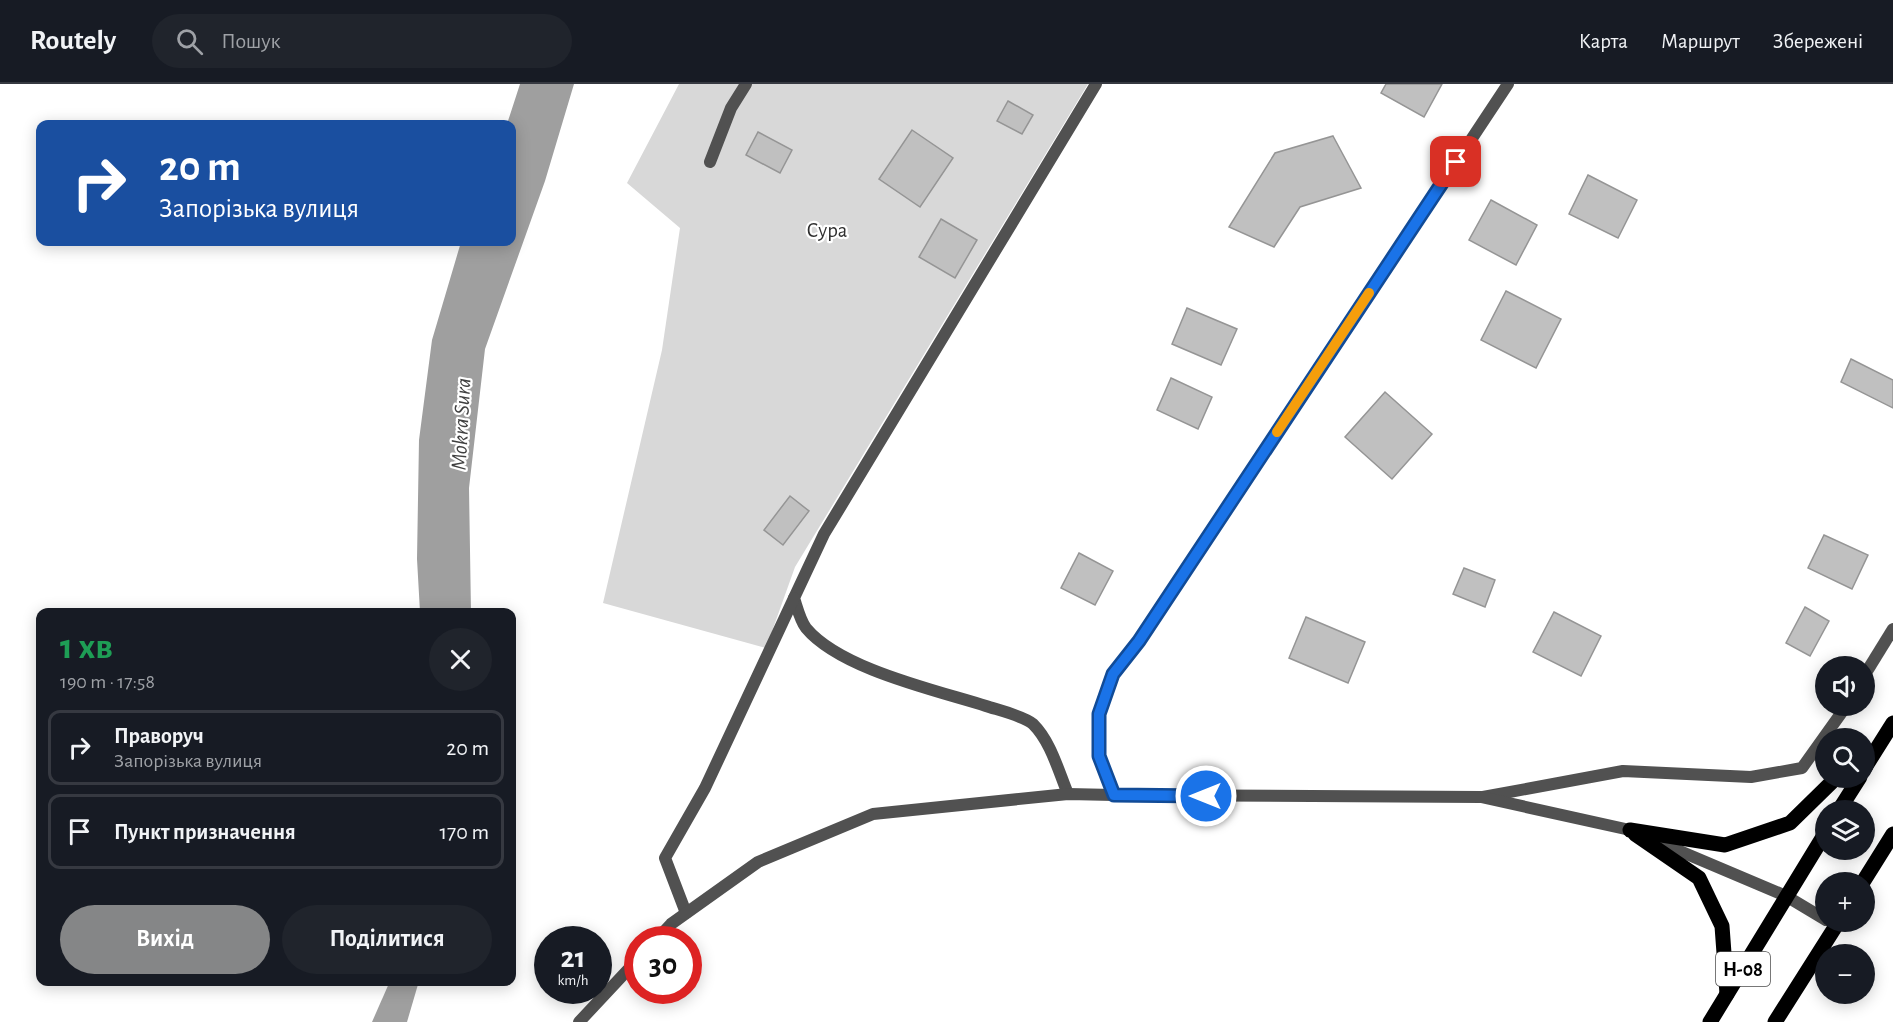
<!DOCTYPE html>
<html lang="uk">
<head>
<meta charset="utf-8">
<style>
	:root { --surface:#171b24; --page:#20242c; --text:#f1f3f6; --muted:#9ea1a6; --line:#363941; --accent:#858687 }
	body { margin:0; font-family:"Alegreya Sans",sans-serif; background:var(--page); color:var(--text); height:100vh; display:flex; flex-direction:column; font-size:22px; white-space:nowrap }
	* { box-sizing:border-box; margin:0 }
	p { font-size:20px; color:var(--muted) }
	.icon { flex:none; width:33px; height:33px; fill:none; stroke:currentColor; stroke-width:2; stroke-linecap:round; stroke-linejoin:round }
	.map { position:relative; flex:1; overflow:hidden }
	.drawer { position:absolute; left:36px; top:524px; width:480px; height:378px; display:flex; flex-direction:column; background:var(--surface); border-radius:12px; box-shadow:0 3px 15px #0003 }
	.drawer>* { flex:none }
	.hud { position:absolute; left:36px; top:36px; width:480px; height:126px; border-radius:12px; box-shadow:0 3px 15px #0003; background:#1a4fa0; color:#fff; overflow:hidden }
	.buttons { position:absolute; left:1815px; top:572px; display:grid; gap:12px }
	.buttons a { display:grid; place-items:center; width:60px; height:60px; border-radius:50%; background:var(--surface); box-shadow:0 3px 15px #0003; font-size:30px }
	.speed { position:absolute; left:534px; top:842px; display:flex; gap:12px; font-size:30px; font-weight:700; text-align:center }
	.speed>* { display:grid; place-content:center; width:78px; height:78px; border-radius:50%; background:var(--surface); box-shadow:0 3px 15px #0003; line-height:1 }
	.speed small { font-size:15px; font-weight:400 }
	.speed .limit { border:9px solid #d22; background:#fff; color:#111 }
	.pin { position:absolute; display:grid; place-items:center; width:51px; height:51px; color:#fff; margin:-26px; border-radius:12px; box-shadow:0 3px 9px #0006 }
	.me { position:absolute; width:66px; margin:-33px; rotate:270deg; stroke-linejoin:round; filter:drop-shadow(0 0 4px #0008) }
	.turn { display:flex; align-items:center; gap:21px; height:126px; padding:0 24px; font-size:27px }
	.turn .icon { width:78px; height:78px; stroke-width:2.5 }
	.turn b { display:block; font-size:42px; line-height:51px }
	.round { display:grid; place-items:center; flex:none; width:63px; height:63px; border-radius:32px; background:var(--page) }
	.overview { display:flex; align-items:center; justify-content:space-between; height:102px; padding:0 24px }
	h1 { font-size:36px; font-weight:700; line-height:45px; color:#1e9e55 }
	.button { display:flex; gap:12px; margin-top:auto; padding:12px 24px }
	.button a { flex:1; height:69px; border-radius:36px; background:var(--accent); color:#fff; font-size:24px; font-weight:700; line-height:69px; text-align:center }
	.button a+a { background:var(--page); color:var(--text) }
	ul { padding:0; list-style:none }
	li { display:flex; align-items:center; gap:18px; height:75px; margin:0 12px 9px; padding:0 12px; border:3px solid var(--line); border-radius:12px }
	li div { flex:1 }
	li b { display:block; font-size:22px }
	li em { font-style:normal }
	header { display:flex; align-items:center; gap:36px; box-sizing:border-box; height:84px; padding:0 30px; background:var(--surface); border-bottom:2px solid var(--line) }
	header strong { font-size:28px }
	nav { display:flex; gap:33px; margin-inline-start:auto; font-size:21px }
	.search { width:420px; height:54px; background:var(--page); display:flex; align-items:center; gap:15px; box-sizing:border-box; padding:0 21px; border-radius:33px; color:var(--muted); font-size:22px }
	.map>svg:first-child { display:block }
	.green { fill:#d8d8d8 }
	.water { fill:#9f9f9f }
	.building { fill:#c0c0c0; stroke:#959595; stroke-width:1.5 }
	.lines { fill:none; stroke-linecap:round; stroke-linejoin:round }
	.lane { stroke:#515151; stroke-width:12 }
	.street { stroke:#515151; stroke-width:12 }
	.primary { stroke:#000; stroke-width:15 }
	.route-casing { stroke:#114b97; stroke-width:15 }
	.route { stroke:#1a73e8; stroke-width:10 }
	.slow { stroke:#f59e0b; stroke-width:10 }
	.labels { text-anchor:middle; stroke-width:4.5; stroke-linejoin:round; paint-order:stroke }
	.shield { fill:#fff; stroke:#4c4c4c; stroke-width:1.5 }
	.shield-label { font-size:20px; font-weight:bold; fill:#000 }
	.park-label { font-size:21px; fill:#2f2f2f; stroke:#fff }
	.water-label { font-size:22px; font-style:italic; fill:#404040; stroke:#fff }
</style>
</head>
<body>
<header>
<strong>Routely</strong>
<div class="search"><svg class="icon" aria-label="search" viewBox="0 0 24 24"><circle cx="10" cy="10" r="6"/><path d="M15 15l6 6"/></svg>Пошук</div>
<nav><a>Карта</a><a>Маршрут</a><a>Збережені</a></nav>
</header>
<div class="map">
<svg width="1893" height="938" viewBox="0 0 1893 938">
	<rect width="100%" height="100%" fill="#fff"/>
	<path class="green" d="M679,0H1088L795,483L766,564L603,519L662,266L680,144L627,99Z"/>
	<g class="water">
		<path d="M520,0H574L545,97L485,265L469,404L471,528H420L417,475L419,356L432,256L461,158H512V40H507Z"/>
		<path d="M390,897H419L407,938H372Z"/>
	</g>
	<g class="building">
		<path d="M1386,0H1442L1424,33L1381,9Z"/>
		<path d="M1008,17L1033,31L1022,50L997,37Z"/>
		<path d="M912,46L953,74L920,123L879,95Z"/>
		<path d="M758,48L792,66L780,89L746,71Z"/>
		<path d="M1333,52L1361,104L1300,123L1274,163L1229,143L1275,69Z"/>
		<path d="M1588,91L1637,116L1618,154L1569,130Z"/>
		<path d="M1491,116L1537,141L1516,181L1469,156Z"/>
		<path d="M941,135L977,156L955,194L919,173Z"/>
		<path d="M1506,207L1561,235L1536,284L1481,256Z"/>
		<path d="M1187,224L1237,245L1221,281L1172,260Z"/>
		<path d="M1851,275L1893,296V324L1841,298Z"/>
		<path d="M1171,294L1212,313L1198,345L1157,326Z"/>
		<path d="M1385,308L1432,350L1392,395L1345,353Z"/>
		<path d="M790,412L809,427L783,461L764,446Z"/>
		<path d="M1824,451L1868,471L1852,505L1808,484Z"/>
		<path d="M1079,469L1113,487L1095,521L1061,504Z"/>
		<path d="M1464,484L1495,496L1485,523L1453,510Z"/>
		<path d="M1805,523L1829,537L1810,572L1786,559Z"/>
		<path d="M1554,528L1601,552L1581,592L1533,568Z"/>
		<path d="M1306,533L1365,558L1348,599L1289,574Z"/>
	</g>
	<g class="lines">
		<g class="lane">
			<path d="M710,78L731,24L746,0"/>
			<path d="M1864,592L1893,545"/>
			<path d="M1068,710C1058,686 1051,658 1033,640C1024,632 998,626 986,622C935,606 840,585 806,544C800,536 797,523 794,514L824,450L1096,0"/>
			<path d="M1483,713L1623,687L1751,693L1802,684L1847,621"/>
		</g>
		<g class="street">
			<path d="M1114,711L1099,672V630L1113,590L1139,557L1508,0"/>
			<path d="M686,829L665,774L705,704L794,514"/>
			<path d="M657,855L671,840L758,778L873,730L1068,710L1114,711L1481,713L1630,746L1786,812L1826,836"/>
			<path d="M579,938L638,875"/>
		</g>
		<g class="primary">
			<path d="M1864,685L1893,639"/>
			<path d="M1839,726L1860,693"/>
			<path d="M1630,746L1725,761L1790,739L1837,693"/>
			<path d="M1635,750L1699,794L1722,842L1727,910"/>
			<path d="M1863,798L1893,750"/>
			<path d="M1710,938L1826,748"/>
			<path d="M1775,938L1839,837"/>
		</g>
	</g>
	<g class="lines">
		<g class="route-casing">
			<path id="route" d="M1206,712L1114,711L1099,672V630L1113,590L1139,557L1456,78"/>
		</g>
		<use href="#route" class="route"/>
		<path class="slow" d="M1277,348L1369,209"/>
	</g>
	<g class="labels">
		<rect class="shield" x="1716" y="868" width="54" height="34" rx="4.5"/>
		<g class="shield-label">
			<text x="1743" y="892">Н-08</text>
		</g>
		<g class="park-label">
			<text x="827" y="153">Сура</text>
		</g>
		<g class="water-label">
			<text transform="translate(460 340) rotate(-87)" y="8">Mokra Sura</text>
		</g>
	</g>
</svg>
<div class="buttons">
<a><svg class="icon" aria-label="sound" viewBox="0 0 24 24"><path d="M4 9h4l5-4v14l-5-4H4zM17 9q2 3 0 6"/></svg></a>
<a><svg class="icon" aria-label="search" viewBox="0 0 24 24"><circle cx="10" cy="10" r="6"/><path d="M15 15l6 6"/></svg></a>
<a><svg class="icon" aria-label="layers" viewBox="0 0 24 24"><path d="M12 4l9 5-9 5-9-5zM3 14l9 5 9-5"/></svg></a>
<a>+</a>
<a>−</a>
</div>
<div class="speed"><div>21<small>km/h</small></div><div class="limit">30</div></div>
<div class="pin" style="left:1456px;top:78px;background:#d93025"><svg class="icon" aria-label="arrive" viewBox="0 0 24 24"><path d="M6 21V4h12l-3 4 3 4H6"/></svg></div>
<svg class="me" style="left:1206px;top:712px" viewBox="-20 -20 40 40"><circle r="17" fill="#1a73e8" stroke="#fff" stroke-width="3"/><path d="M0-11L8 9 0 5-8 9z" fill="#fff"/></svg>
<div class="hud">
<div class="turn"><svg class="icon" aria-label="right" viewBox="0 0 24 24"><path d="M7 20v-9h11M14 6l5 5-5 5"/></svg><div><b>20 m</b>Запорізька вулиця</div></div>
</div>
<section class="drawer">
<div class="overview"><div><h1>1 хв</h1><p>190 m · 17:58</p></div><a class="round"><svg class="icon" aria-label="close" viewBox="0 0 24 24"><path d="M6 6l12 12M18 6L6 18"/></svg></a></div>
<ul>
<li><svg class="icon" aria-label="right" viewBox="0 0 24 24"><path d="M7 20v-9h11M14 6l5 5-5 5"/></svg><div><b>Праворуч</b><p>Запорізька вулиця</p></div><em>20 m</em></li>
<li><svg class="icon" aria-label="arrive" viewBox="0 0 24 24"><path d="M6 21V4h12l-3 4 3 4H6"/></svg><div><b>Пункт призначення</b></div><em>170 m</em></li>
</ul>
<div class="button"><a>Вихід</a><a>Поділитися</a></div>
</section>
</div>
</body>
</html>
